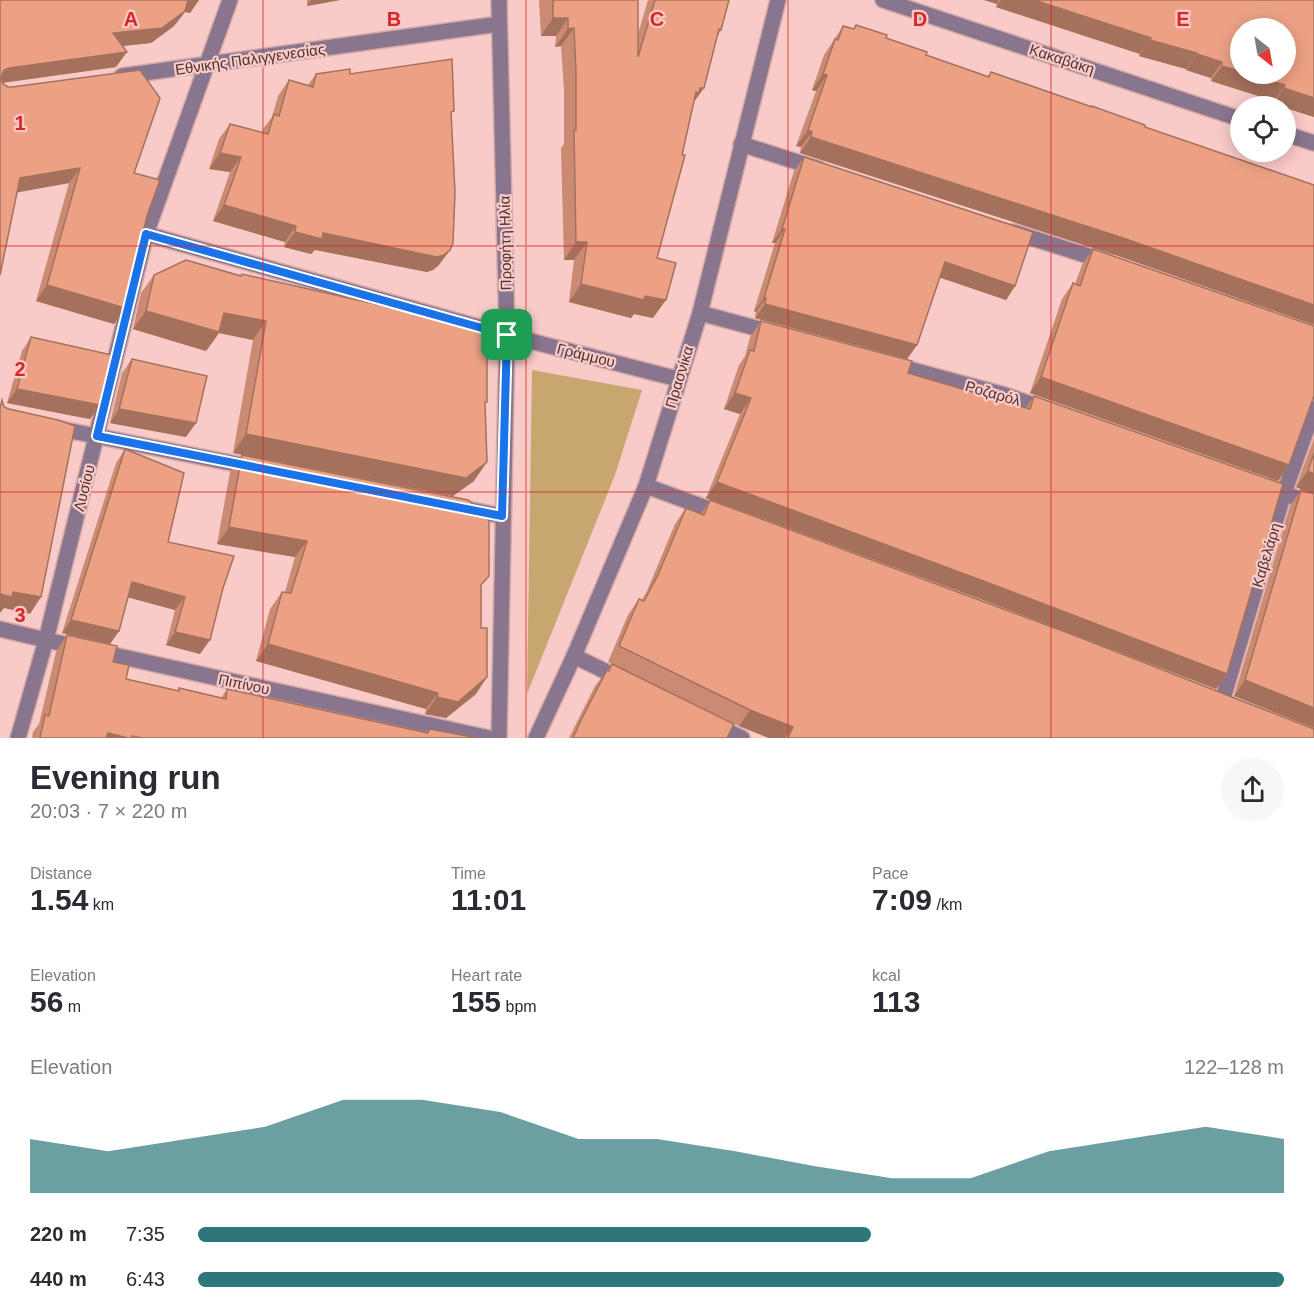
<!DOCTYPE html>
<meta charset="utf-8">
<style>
body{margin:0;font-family:Helvetica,sans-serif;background:#f7f7f7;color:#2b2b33;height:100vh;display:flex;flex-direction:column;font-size:22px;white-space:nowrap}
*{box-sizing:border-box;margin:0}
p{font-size:20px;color:#7c7c81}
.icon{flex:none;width:33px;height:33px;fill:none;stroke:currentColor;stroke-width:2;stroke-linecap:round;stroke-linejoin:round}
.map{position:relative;height:738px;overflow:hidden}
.drawer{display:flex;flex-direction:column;background:#fff;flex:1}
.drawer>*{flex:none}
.needle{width:39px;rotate:149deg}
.fabs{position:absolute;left:1230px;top:18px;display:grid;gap:12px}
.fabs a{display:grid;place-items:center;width:66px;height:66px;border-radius:50%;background:#fff;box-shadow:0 3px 15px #0003;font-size:30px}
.pin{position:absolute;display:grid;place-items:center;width:51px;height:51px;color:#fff;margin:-26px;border-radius:12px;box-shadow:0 3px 9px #0006}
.round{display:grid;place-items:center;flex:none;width:63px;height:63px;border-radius:32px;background:#f7f7f7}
.head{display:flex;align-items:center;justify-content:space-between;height:102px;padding:0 30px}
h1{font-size:33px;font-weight:800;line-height:45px}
.metrics{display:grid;grid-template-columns:repeat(3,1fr);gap:9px;height:102px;padding:6px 30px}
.metrics div{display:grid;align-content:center}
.metrics b{font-size:30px;font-weight:800}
.metrics small{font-size:16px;font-weight:400}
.metrics p{font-size:16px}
.chart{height:168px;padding:12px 30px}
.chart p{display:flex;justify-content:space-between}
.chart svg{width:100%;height:108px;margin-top:6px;fill:#2d777b;opacity:.7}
ul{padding:0 30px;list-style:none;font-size:20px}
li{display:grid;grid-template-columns:96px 72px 1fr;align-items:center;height:45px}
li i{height:15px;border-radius:8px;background:#2d777b}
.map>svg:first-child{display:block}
.green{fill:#c7a76f}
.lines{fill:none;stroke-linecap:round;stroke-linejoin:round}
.minor-casing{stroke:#d3a9a7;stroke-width:18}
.minor{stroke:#89758d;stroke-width:15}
.wall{fill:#cb8a72}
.shaded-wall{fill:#a5715d}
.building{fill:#eca185;stroke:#a5715d;stroke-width:1.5}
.route-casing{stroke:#fff;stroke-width:12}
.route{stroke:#1a73e8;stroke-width:8}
.grid{fill:none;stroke:#d62828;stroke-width:1.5;stroke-opacity:0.55}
.labels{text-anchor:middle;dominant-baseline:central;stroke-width:4.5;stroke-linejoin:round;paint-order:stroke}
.street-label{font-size:15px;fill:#513232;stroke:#f8cac8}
.grid-label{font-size:20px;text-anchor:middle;font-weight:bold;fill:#d62828;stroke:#f8cac8;stroke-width:4.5;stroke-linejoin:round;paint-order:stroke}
</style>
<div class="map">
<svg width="1314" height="738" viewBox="0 0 1314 738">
<rect width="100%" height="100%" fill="#f8cac8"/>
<!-- green -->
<path class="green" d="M 532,370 L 642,390 L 615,475 L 527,694 Z"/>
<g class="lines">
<!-- minor casing -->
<g class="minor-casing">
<g id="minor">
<path d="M 883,0 L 1240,119"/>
<path d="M 122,76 L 499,24"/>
<path d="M 1286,134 L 1314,143"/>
<path d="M 741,144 L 819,169"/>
<path d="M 1013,232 L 1107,262"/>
<path d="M 146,234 L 507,335 L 678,379"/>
<path d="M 700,313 L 774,333"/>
<path d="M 890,364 L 1005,395 L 1048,410"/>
<path d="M 56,428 L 256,468"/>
<path d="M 646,486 L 723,514"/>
<path d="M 1263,486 L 1314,504"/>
<path d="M 462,508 L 502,516"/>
<path d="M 0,629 L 46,640 L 489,738"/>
<path d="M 574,656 L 623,680"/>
<path d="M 1222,702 L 1284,493 L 1314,409"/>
<path d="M 712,724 L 742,738"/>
<path d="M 18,738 L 46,640 L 146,234 L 230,0"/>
<path d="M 499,738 L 507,335 L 499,0"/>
<path d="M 536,738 L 574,656 L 646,486 L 700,313 L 778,0"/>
</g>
</g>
<!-- minor -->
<use href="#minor" class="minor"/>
</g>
<!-- wall -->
<g class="wall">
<path d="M 0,0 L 199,0 L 190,13 L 185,12 L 174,26 L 151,43 L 123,46 L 116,67 L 3,83 L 134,173 L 147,216 L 125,308 L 114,324 L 36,301 L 69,183 L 17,192 L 0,275 Z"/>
<path d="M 307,0 L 340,0 L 307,6 Z"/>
<path d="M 539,0 L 638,0 L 638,34 L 648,0 L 729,0 L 721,30 L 717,37 L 693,104 L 657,258 L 653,318 L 634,314 L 631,318 L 569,302 L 574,260 L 564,260 L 561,148 L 564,144 L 564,90 L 561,46 L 555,47 L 556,36 L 541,36 Z"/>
<path d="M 984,0 L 1314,0 L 1314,117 L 1286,108 L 1286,106 L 1273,104 L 1274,101 L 1211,81 L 1211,78 L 1186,70 L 1186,69 L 1139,56 L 1140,54 L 996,7 L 997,4 Z"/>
<path d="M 856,25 L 926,55 L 987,77 L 991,72 L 1145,127 L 1115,255 L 800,153 L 801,147 L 796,146 L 816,91 L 812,90 L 824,55 L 843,26 L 853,29 Z"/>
<path d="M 316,74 L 350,74 L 451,115 L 439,265 L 433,270 L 427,272 L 315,249 L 311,254 L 284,247 L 285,242 L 213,221 L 230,172 L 209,169 L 219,139 L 230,124 L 262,133 L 263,129 L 272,117 L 278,96 L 289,80 L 308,85 Z"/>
<path d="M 804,157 L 1015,286 L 1006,300 L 940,277 L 917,345 L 907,359 L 755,318 L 756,312 L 754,311 L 775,243 L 772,243 L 794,171 Z"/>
<path d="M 1093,249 L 1314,400 L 1313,399 L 1289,465 L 1278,481 L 1030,393 L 1062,299 L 1073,283 L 1075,284 L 1082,265 Z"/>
<path d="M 242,274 L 485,404 L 474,481 L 453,496 L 233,453 L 253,340 L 219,333 L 206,351 L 133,329 L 141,293 L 154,275 L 240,276 Z"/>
<path d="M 761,321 L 908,373 L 1026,408 L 1034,396 L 1227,674 L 1216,689 L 983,600 L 706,498 L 740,414 L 724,409 L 739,365 L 745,356 L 750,337 Z"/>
<path d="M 31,337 L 100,405 L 90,419 L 7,403 L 22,351 Z"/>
<path d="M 132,359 L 186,437 L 110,423 L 122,373 Z"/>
<path d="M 1314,438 L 1314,728 L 1234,696 L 1290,506 L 1301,490 L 1308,492 L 1296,487 Z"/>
<path d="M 125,449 L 168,542 L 200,654 L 166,645 L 175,610 L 128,597 L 119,631 L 110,644 L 62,633 L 116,463 Z"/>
<path d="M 242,455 L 481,587 L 476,694 L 446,718 L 425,714 L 426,709 L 256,661 L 270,609 L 282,592 L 285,592 L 295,557 L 217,544 L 230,472 Z"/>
<path d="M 710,500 L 1314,738 L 769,738 L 739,726 L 608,662 L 628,615 L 639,599 L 642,600 L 647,591 L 675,524 L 686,508 L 701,514 Z"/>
<path d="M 67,635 L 113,662 L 126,679 L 178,691 L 179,688 L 221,698 L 227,689 L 426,732 L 429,729 L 478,738 L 32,738 L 33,732 L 39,724 L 56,652 Z"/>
<path d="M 612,664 L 727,738 L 569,738 L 595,686 Z"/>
</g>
<!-- shaded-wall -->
<g class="shaded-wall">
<path d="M 186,0 L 199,0 L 190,13 L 185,12 L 174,26 L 151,43 L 102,48 L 113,33 Z"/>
<path d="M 311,0 L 340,0 L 307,6 Z"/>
<path d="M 984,0 L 999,0 L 997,4 Z"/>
<path d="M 1001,0 L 1034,0 L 1151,38 L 1140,54 L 996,7 Z"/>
<path d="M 553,18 L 568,18 L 556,36 L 541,36 Z"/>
<path d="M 574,28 L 561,46 L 555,47 L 568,29 Z"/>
<path d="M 1150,40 L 1197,53 L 1186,69 L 1139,56 Z"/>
<path d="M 127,52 L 116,67 L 0,83 L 0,77 L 4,70 L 9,68 Z"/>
<path d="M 1197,54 L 1222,62 L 1211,78 L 1186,70 Z"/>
<path d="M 1222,66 L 1240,71 L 1240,74 L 1247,74 L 1285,85 L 1274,101 L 1211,81 Z"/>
<path d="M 823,74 L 827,75 L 816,91 L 812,90 Z"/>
<path d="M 700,88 L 704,88 L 691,106 L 696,92 Z"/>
<path d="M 1284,88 L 1314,98 L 1314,117 L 1286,108 L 1286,106 L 1281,106 L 1273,104 Z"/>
<path d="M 808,130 L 812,132 L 801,147 L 796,146 Z"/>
<path d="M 811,137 L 1126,239 L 1314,305 L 1314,325 L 1115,255 L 800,153 Z"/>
<path d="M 220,153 L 241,157 L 230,172 L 209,169 Z"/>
<path d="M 80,168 L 69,183 L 9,194 L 20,178 Z"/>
<path d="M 224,205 L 296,226 L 285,242 L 213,221 Z"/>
<path d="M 782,229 L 785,229 L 775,243 L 772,243 Z"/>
<path d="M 295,232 L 323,233 L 450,250 L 439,265 L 433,270 L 427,272 L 315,250 L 311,254 L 284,247 Z"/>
<path d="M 576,242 L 587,242 L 574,260 L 564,260 Z"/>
<path d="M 945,262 L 1015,286 L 1006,300 L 935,276 Z"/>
<path d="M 581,284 L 666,300 L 653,318 L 634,314 L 631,318 L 569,302 Z"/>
<path d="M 47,285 L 125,308 L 114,324 L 36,301 Z"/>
<path d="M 764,298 L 766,298 L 756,312 L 754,311 Z"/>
<path d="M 765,304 L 917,345 L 907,359 L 755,318 Z"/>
<path d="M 146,311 L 224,313 L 266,321 L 253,340 L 219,333 L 206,351 L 133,329 Z"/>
<path d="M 1041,377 L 1289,465 L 1278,481 L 1030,393 Z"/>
<path d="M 17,389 L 100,405 L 90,419 L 7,403 Z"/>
<path d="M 735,393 L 751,398 L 740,414 L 724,409 Z"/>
<path d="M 119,409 L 196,423 L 186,437 L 110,423 Z"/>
<path d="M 246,434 L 487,462 L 474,481 L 453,496 L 233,453 Z"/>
<path d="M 1308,471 L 1314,474 L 1314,494 L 1296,487 Z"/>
<path d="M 717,482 L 994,585 L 1227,674 L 1216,689 L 983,600 L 706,498 Z"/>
<path d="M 229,527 L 307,541 L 295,557 L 217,544 Z"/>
<path d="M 132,582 L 185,597 L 175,610 L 123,596 Z"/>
<path d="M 13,592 L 41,597 L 30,614 L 4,608 L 0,613 L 0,594 Z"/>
<path d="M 71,620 L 119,631 L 110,644 L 62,633 Z"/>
<path d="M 175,632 L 210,640 L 200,654 L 166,645 Z"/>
<path d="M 268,644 L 438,693 L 426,709 L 256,661 Z"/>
<path d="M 487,677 L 476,694 L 446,718 L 425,714 L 437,697 Z"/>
<path d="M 1245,680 L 1314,708 L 1314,728 L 1234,696 Z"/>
<path d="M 750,710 L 793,727 L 785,738 L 769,738 L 739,726 Z"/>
<path d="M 108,733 L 128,738 L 105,738 Z"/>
</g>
<!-- building -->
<g class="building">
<path d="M 0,0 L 188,0 L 185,11 L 162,28 L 113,33 L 127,52 L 9,68 L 4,70 L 2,75 L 1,80 L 3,84 L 8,87 L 12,87 L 140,70 L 160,98 L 134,173 L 160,180 L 147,216 L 125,308 L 47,285 L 80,168 L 20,178 L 0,275 Z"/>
<path d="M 553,0 L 638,0 L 638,57 L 655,0 L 729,0 L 721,30 L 719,29 L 704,88 L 700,88 L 699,93 L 696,92 L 682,155 L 685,155 L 657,258 L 676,263 L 666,300 L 645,296 L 644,300 L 581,284 L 587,242 L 576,242 L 574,130 L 576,130 L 576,72 L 574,28 L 568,29 L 568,18 L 553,18 Z"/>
<path d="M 1034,0 L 1314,0 L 1314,98 L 1284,88 L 1285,85 L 1247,74 L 1286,74 L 1286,28 L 1240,28 L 1240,71 L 1222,66 L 1222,62 L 1197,54 L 1197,53 L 1150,40 L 1151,38 Z"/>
<path d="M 856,25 L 887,35 L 886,38 L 927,52 L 926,55 L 989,77 L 991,72 L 1092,107 L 1092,106 L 1145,125 L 1145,127 L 1314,185 L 1314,305 L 1126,239 L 811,137 L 812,132 L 808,130 L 827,75 L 823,74 L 835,39 L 838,40 L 843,26 L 854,29 Z"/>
<path d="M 452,59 L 454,111 L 451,112 L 455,192 L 453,243 L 450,250 L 444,255 L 437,257 L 323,233 L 322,239 L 295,232 L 296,226 L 224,205 L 241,157 L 220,153 L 230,124 L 268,134 L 274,114 L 279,116 L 289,80 L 313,87 L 316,74 L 350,69 L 350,74 Z"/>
<path d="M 804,157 L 1033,232 L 1015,286 L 945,262 L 917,345 L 765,304 L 766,298 L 764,298 L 785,229 L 782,229 Z"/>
<path d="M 1093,249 L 1314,326 L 1314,396 L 1289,465 L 1041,377 L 1073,283 L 1080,286 Z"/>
<path d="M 186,260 L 241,276 L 242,274 L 424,315 L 487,332 L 487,402 L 485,402 L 487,462 L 466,478 L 246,434 L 266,321 L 224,313 L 219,332 L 146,311 L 154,275 Z"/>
<path d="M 761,321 L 912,361 L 908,373 L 1030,409 L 1034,396 L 1283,484 L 1227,674 L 994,585 L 717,482 L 751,398 L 735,393 L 750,350 L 754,351 Z"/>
<path d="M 31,337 L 112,355 L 100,405 L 17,389 Z"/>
<path d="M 132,359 L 207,376 L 196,423 L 119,409 Z"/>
<path d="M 2,400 L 4,407 L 9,409 L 58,420 L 75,426 L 41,597 L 13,592 L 12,597 L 0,594 L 0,408 Z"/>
<path d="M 125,449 L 184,473 L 168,542 L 234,556 L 223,588 L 210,640 L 175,632 L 185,597 L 132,582 L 119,631 L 71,620 Z"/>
<path d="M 1314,453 L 1314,474 L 1308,471 Z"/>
<path d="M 242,455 L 468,500 L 487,517 L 489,522 L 489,576 L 481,585 L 481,628 L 487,628 L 487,677 L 458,702 L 437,697 L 438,693 L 268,644 L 282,592 L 291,593 L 307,541 L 229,527 Z"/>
<path d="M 1301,490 L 1314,494 L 1314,708 L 1245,680 Z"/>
<path d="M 710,500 L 1071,634 L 1314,729 L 1314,738 L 788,738 L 793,727 L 750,710 L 619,646 L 639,599 L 644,601 L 658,575 L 686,508 L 704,515 Z"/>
<path d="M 67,635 L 117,646 L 113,662 L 129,665 L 126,679 L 179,691 L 179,688 L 226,699 L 227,689 L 428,733 L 429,729 L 478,738 L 142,738 L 132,736 L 132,738 L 128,738 L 108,733 L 106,738 L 40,738 L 45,715 L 49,716 Z"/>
<path d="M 612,664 L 734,724 L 727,738 L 573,738 L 581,720 L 607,670 L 609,671 Z"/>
</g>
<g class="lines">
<!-- route casing -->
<g class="route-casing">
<path id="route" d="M 146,234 L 507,335 L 502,516 L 97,436 Z"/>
</g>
<!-- route -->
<use href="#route" class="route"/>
</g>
<!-- grid -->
<path class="grid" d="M 263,0 L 263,738M 526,0 L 526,738M 788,0 L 788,738M 1051,0 L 1051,738M 0,246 L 1314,246M 0,492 L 1314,492"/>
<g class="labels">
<!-- street labels -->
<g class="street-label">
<text transform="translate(250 59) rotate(-8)">Εθνικής Παλιγγενεσίας</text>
<text transform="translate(1062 59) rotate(18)">Κακαβάκη</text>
<text transform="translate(505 243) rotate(-91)">Προφήτη Ηλία</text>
<text transform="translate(586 355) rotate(14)">Γράμμου</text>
<text transform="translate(679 377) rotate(-73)">Πρασνίκα</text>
<text transform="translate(993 393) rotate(16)">Ροζαρόλ</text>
<text transform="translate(84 488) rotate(-76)">Λυσίου</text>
<text transform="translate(1266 555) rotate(-73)">Καβελάρη</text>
<text transform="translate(244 684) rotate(12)">Πιπίνου</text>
</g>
</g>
<g class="grid-label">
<text x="131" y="26">A</text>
<text x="394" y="26">B</text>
<text x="657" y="26">C</text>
<text x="920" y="26">D</text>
<text x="1183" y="26">E</text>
<text x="20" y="130">1</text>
<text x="20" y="376">2</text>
<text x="20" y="622">3</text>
</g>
</svg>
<div class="fabs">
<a><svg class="needle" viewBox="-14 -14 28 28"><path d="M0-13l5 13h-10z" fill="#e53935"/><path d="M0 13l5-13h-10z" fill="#7c7c81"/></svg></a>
<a><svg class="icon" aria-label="locate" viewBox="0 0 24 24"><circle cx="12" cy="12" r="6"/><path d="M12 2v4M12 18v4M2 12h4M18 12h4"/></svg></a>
</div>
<div class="pin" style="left:507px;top:335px;background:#1e9e55"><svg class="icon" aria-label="arrive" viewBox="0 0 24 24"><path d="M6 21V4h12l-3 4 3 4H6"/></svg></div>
</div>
<section class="drawer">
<div class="head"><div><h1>Evening run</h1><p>20:03 · 7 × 220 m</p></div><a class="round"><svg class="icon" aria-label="share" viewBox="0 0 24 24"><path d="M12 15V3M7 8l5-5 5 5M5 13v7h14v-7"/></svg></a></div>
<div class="metrics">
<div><p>Distance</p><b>1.54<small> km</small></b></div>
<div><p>Time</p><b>11:01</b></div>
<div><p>Pace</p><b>7:09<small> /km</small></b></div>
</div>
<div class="metrics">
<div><p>Elevation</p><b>56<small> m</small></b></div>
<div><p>Heart rate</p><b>155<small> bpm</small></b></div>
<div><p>kcal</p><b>113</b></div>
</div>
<div class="chart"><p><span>Elevation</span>122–128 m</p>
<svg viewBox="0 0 160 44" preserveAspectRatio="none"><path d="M0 44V22L10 27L20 22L30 17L40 6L50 6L60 11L70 22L80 22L90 27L100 33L110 38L120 38L130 27L140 22L150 17L160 22V44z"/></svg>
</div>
<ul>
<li><b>220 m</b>7:35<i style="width:62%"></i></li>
<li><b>440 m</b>6:43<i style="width:100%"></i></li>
</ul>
</section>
